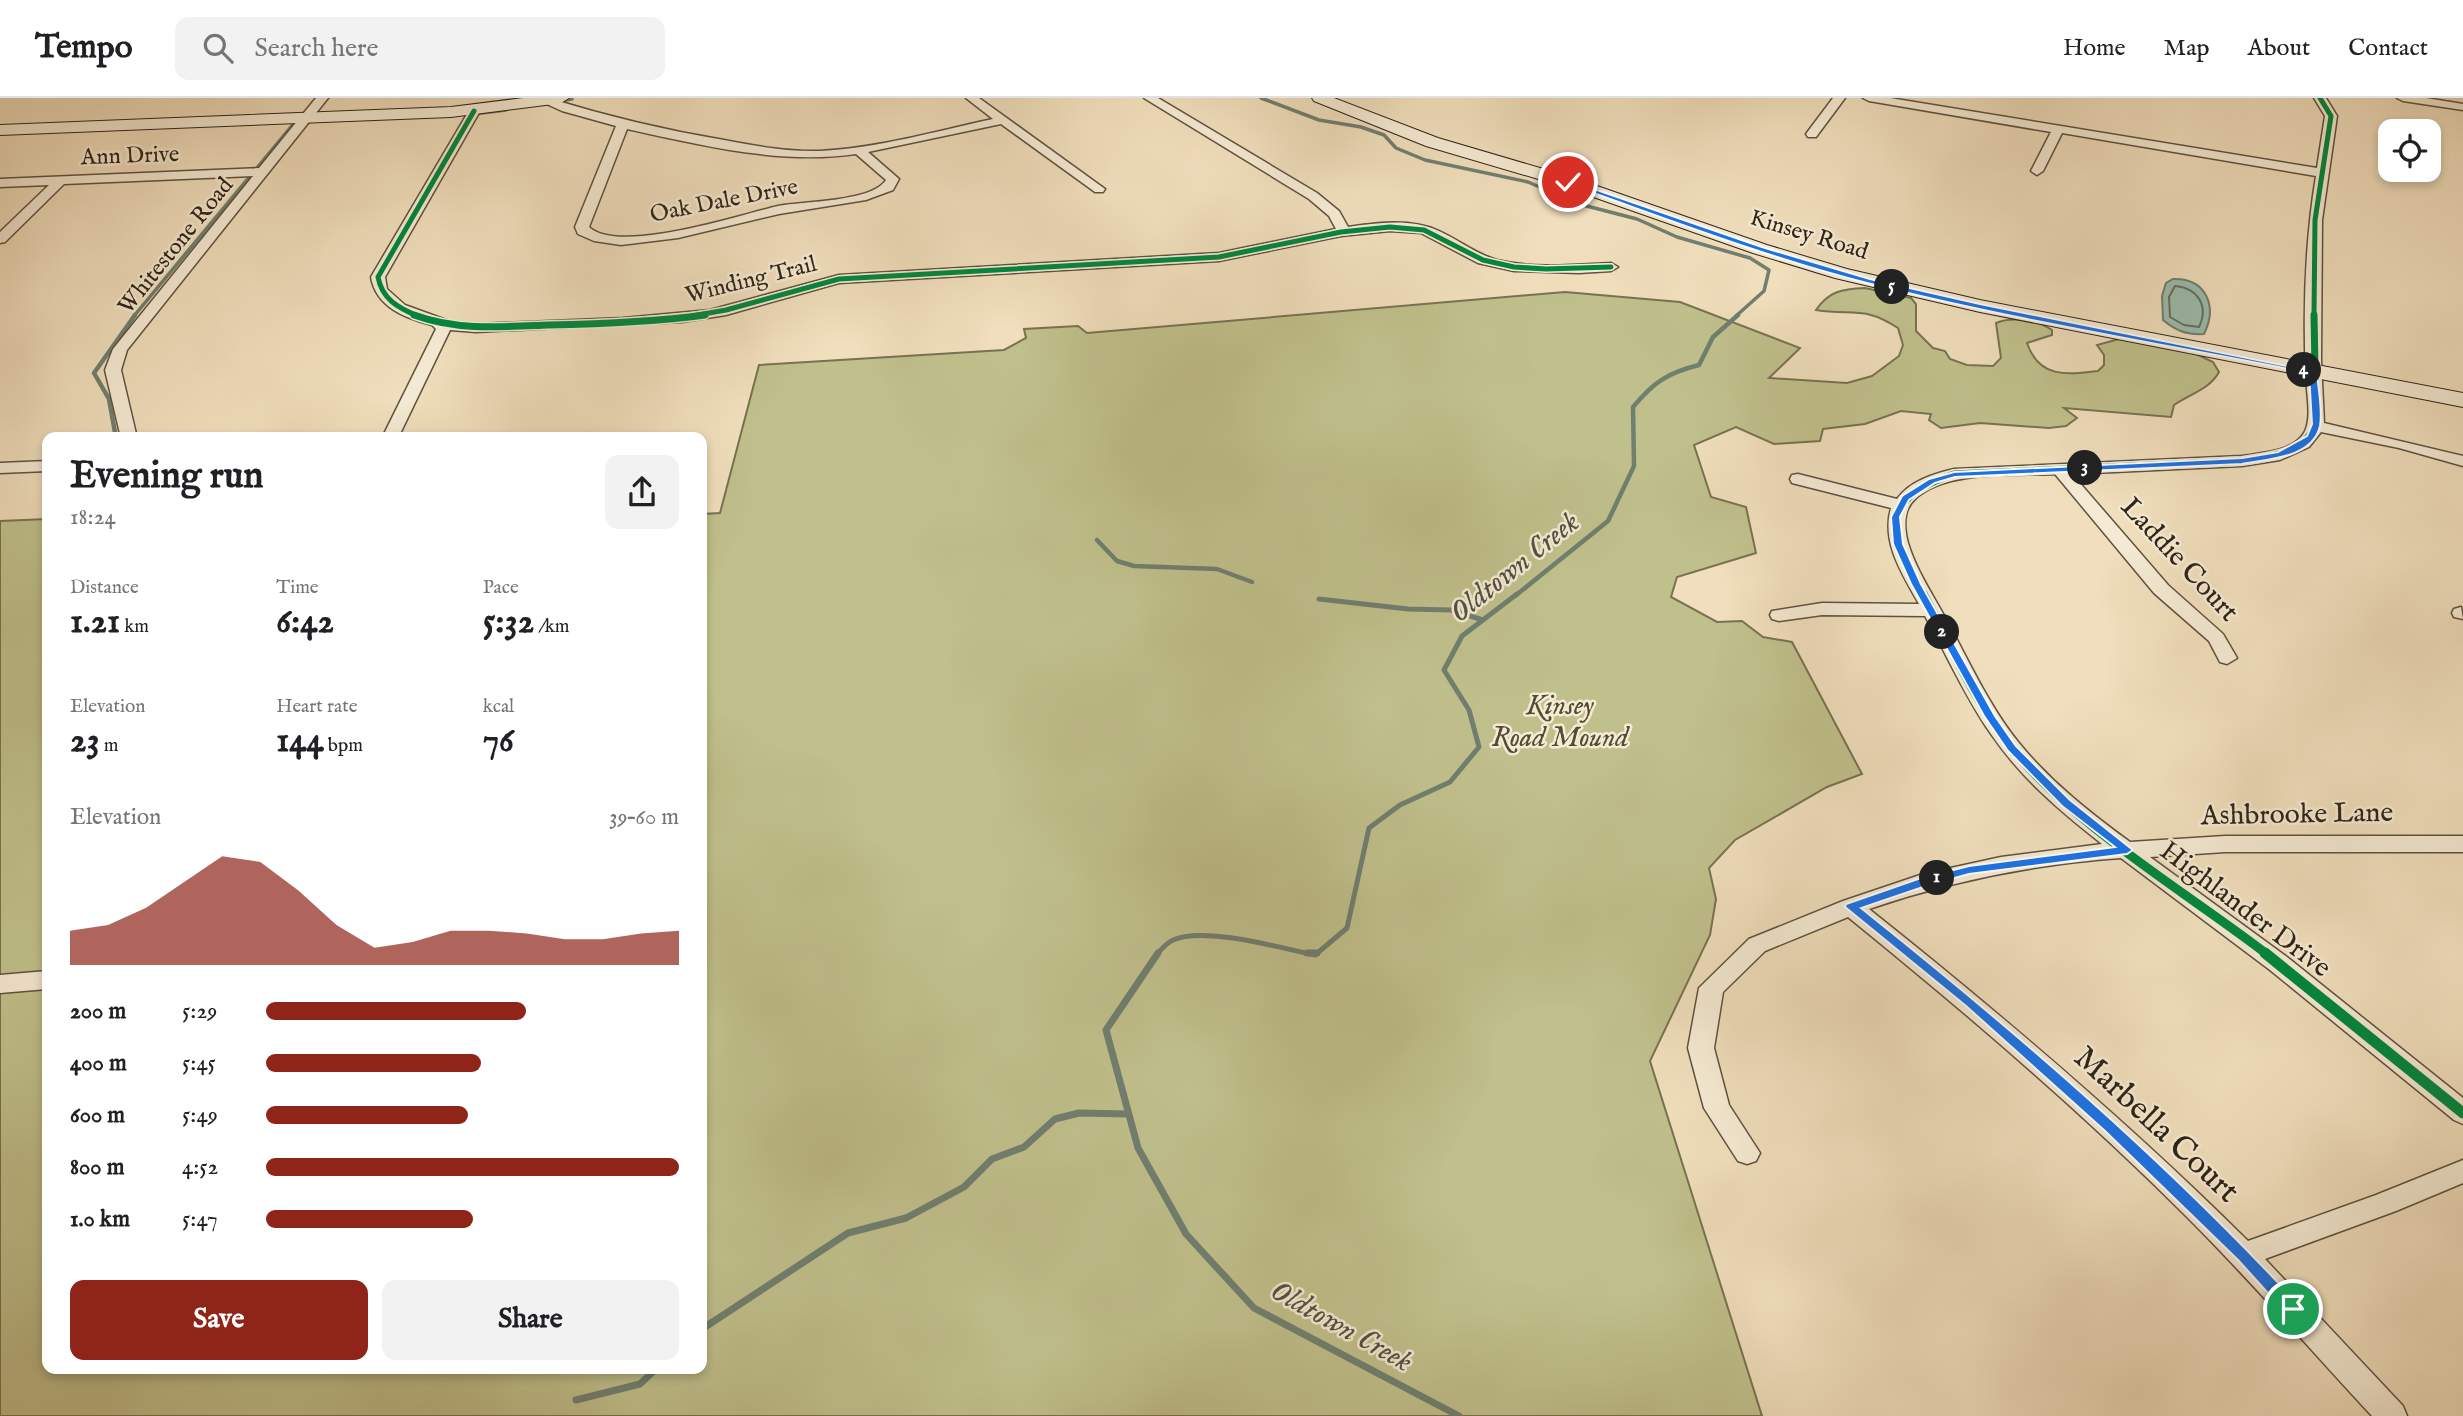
<!DOCTYPE html>
<meta charset="utf-8">
<style>
body{margin:0;font-family:"IM FELL English",serif;background:#f2f2f2;color:#202124;height:100vh;display:flex;flex-direction:column;font-size:26px;white-space:nowrap}
*{box-sizing:border-box;margin:0}
p{font-size:23px;color:#757577}
.icon{flex:none;width:38px;height:38px;fill:none;stroke:currentColor;stroke-width:2;stroke-linecap:round;stroke-linejoin:round}
.map{position:relative;flex:1;overflow:hidden}
.details{position:absolute;left:42px;top:334px;width:665px;height:942px;display:flex;flex-direction:column;background:#fff;border-radius:14px;box-shadow:0 4px 10px #0003}
.details>*{flex:none}
.controls{position:absolute;left:2378px;top:21px;display:grid;gap:14px}
.controls a{display:grid;place-items:center;width:63px;height:63px;border-radius:14px;background:#fff;box-shadow:0 4px 10px #0003;font-size:35px}
.pin{position:absolute;display:grid;place-items:center;width:60px;height:60px;color:#fff;margin:-30px;border:4px solid #fff;border-radius:50%;box-shadow:0 2px 7px #0007}
.km{position:absolute;width:35px;height:35px;margin:-18px;border-radius:50%;background:#222;color:#fff;font-size:19px;line-height:35px;text-align:center}
.round{display:grid;place-items:center;flex:none;width:74px;height:74px;border-radius:14px;background:#f2f2f2}
.headline{display:flex;align-items:center;justify-content:space-between;height:119px;padding:0 28px}
h1{font-size:38px;font-weight:700;line-height:52px}
.figures{display:grid;grid-template-columns:repeat(3,1fr);gap:10px;height:119px;padding:7px 28px}
.figures div{display:grid;align-content:center}
.figures b{font-size:35px;font-weight:700}
.figures small{font-size:19px;font-weight:400}
.figures p{font-size:19px}
.chart{height:196px;padding:14px 28px}
.chart p{display:flex;justify-content:space-between}
.chart svg{width:100%;height:126px;margin-top:7px;fill:#8f2418;opacity:.7}
.action{display:flex;gap:14px;margin-top:auto;padding:14px 28px}
.action a{flex:1;height:80px;border-radius:14px;background:#8f2418;color:#fff;font-size:28px;font-weight:700;line-height:80px;text-align:center}
.action a+a{background:#f2f2f2;color:#202124}
ul{padding:0 28px;list-style:none;font-size:23px}
li{display:grid;grid-template-columns:112px 84px 1fr;align-items:center;height:52px}
li i{height:18px;border-radius:9px;background:#8f2418}
header{display:flex;align-items:center;gap:42px;box-sizing:border-box;height:98px;padding:0 35px;background:#fff;border-bottom:2px solid #e0e0e0}
header strong{font-size:33px}
nav{display:flex;gap:38px;margin-inline-start:auto;font-size:24px}
.search{width:490px;height:63px;background:#f2f2f2;display:flex;align-items:center;gap:18px;box-sizing:border-box;padding:0 24px;border-radius:14px;color:#757577;font-size:26px}
.map>svg:first-child{display:block}
.green{fill:#c0c08c;stroke:#787252;stroke-width:2}
.water{fill:#9bbcac;stroke:#707f70;stroke-width:2}
.lines{fill:none;stroke-linecap:round;stroke-linejoin:round}
.shore{stroke:#657062;stroke-width:2}
.stream-far3{stroke:#707f70;stroke-width:3.5}
.stream-far2{stroke:#707f70;stroke-width:4.5}
.stream-far1{stroke:#707f70;stroke-width:5}
.stream{stroke:#707f70;stroke-width:7}
.street-casing{stroke:#5f5240;stroke-width:3}
.secondary-casing{stroke:#2f2417;stroke-width:2}
.street{fill:#f5ead3;fill-rule:evenodd}
.secondary{fill:#f5ead3;fill-rule:evenodd}
.cycleway-far3-casing{stroke:#f5ead3;stroke-width:8}
.cycleway-far2-casing{stroke:#f5ead3;stroke-width:10}
.cycleway-far1-casing{stroke:#f5ead3;stroke-width:13}
.cycleway-casing{stroke:#f5ead3;stroke-width:16}
.cycleway-far3{stroke:#00873e;stroke-width:5}
.cycleway-far2{stroke:#00873e;stroke-width:7}
.cycleway-far1{stroke:#00873e;stroke-width:9}
.cycleway{stroke:#00873e;stroke-width:11}
.route{fill:#1a73e8;stroke:#fff;stroke-width:2}
.labels{text-anchor:middle;dominant-baseline:central;stroke-width:5;stroke-linejoin:round;paint-order:stroke}
.far-street-label{font-size:23px;fill:#2f2417;stroke:#f5ead3}
.street-label{font-size:28px;fill:#2f2417;stroke:#f5ead3}
.park-label{font-size:28px;font-style:italic;fill:#534b34;stroke:#f5ead3}
.water-label{font-size:30px;font-style:italic;fill:#4f5244;stroke:#f5ead3}
.near-street-label{font-size:33px;fill:#2f2417;stroke:#f5ead3}
</style>
<header>
<strong>Tempo</strong>
<div class="search"><svg class="icon" aria-label="search" viewBox="0 0 24 24"><circle cx="10" cy="10" r="6"/><path d="M15 15l6 6"/></svg>Search here</div>
<nav><a>Home</a><a>Map</a><a>About</a><a>Contact</a></nav>
</header>
<div class="map">
<svg width="2463" height="1318" viewBox="0 0 2463 1318">
<rect width="100%" height="100%" fill="#f0debc"/>
<filter id="stains"><feTurbulence type="fractalNoise" baseFrequency=".00286" numOctaves="4"/><feColorMatrix values="0 0 0 0 .2 0 0 0 0 .09 0 0 0 0 .02 0 0 0 .5 -.17"/></filter>
<radialGradient id="worn" r=".72"><stop offset=".6" stop-color="#630" stop-opacity="0"/><stop offset="1" stop-color="#630" stop-opacity=".3"/></radialGradient>
<!-- green -->
<path class="green" d="M 1865,190 L 1911,200 L 1916,206 L 1916,233 L 1933,250 L 1945,253 L 1950,261 L 1967,267 L 1993,268 L 2001,260 L 1996,225 C 2012,218 2038,222 2052,232 L 2052,237 L 2027,245 C 2039,280 2066,277 2098,273 L 2104,267 L 2104,257 L 2097,247 L 2119,241 L 2192,254 L 2213,264 L 2219,274 C 2210,291 2190,296 2174,307 L 2171,319 L 2064,310 L 2077,320 L 2066,328 L 2049,330 L 1980,325 L 1941,330 L 1929,322 L 1931,316 L 1901,313 L 1865,326 L 1823,331 L 1820,343 L 1774,346 L 1736,329 L 1694,347 L 1711,399 L 1746,409 L 1756,455 L 1677,479 L 1671,499 L 1717,524 L 1742,523 L 1763,539 L 1792,544 L 1862,676 L 1827,689 L 1735,742 L 1709,770 L 1716,801 L 1710,837 L 1650,963 L 1762,1318 L 0,1318 L 0,423 L 47,421 L 47,1270 L 702,1270 L 702,416 L 720,415 L 759,267 L 1004,252 L 1026,240 L 1024,231 L 1078,228 L 1087,235 L 1565,194 L 1680,204 L 1800,250 L 1769,280 L 1847,285 L 1872,278 L 1899,258 L 1903,247 L 1898,230 C 1863,207 1852,218 1816,212 C 1829,193 1842,191 1865,190 Z"/>
<!-- water -->
<path class="water" d="M 2173,181 C 2206,180 2218,208 2204,236 C 2187,237 2176,233 2163,222 L 2162,198 L 2166,185 Z"/>
<g class="lines">
<!-- shore -->
<path class="shore" d="M 2175,188 C 2198,190 2209,208 2199,229 L 2184,227 L 2170,219 L 2169,199 Z"/>
<!-- stream-far3 -->
<g class="stream-far3">
<path d="M 1261,0 L 1319,22 L 1361,29 L 1384,37 L 1396,50 L 1425,62 L 1528,84 L 1579,106 L 1637,121 L 1677,139 L 1750,160 L 1769,172 L 1764,193 L 1736,218"/>
<path d="M 560,3 L 572,1"/>
<path d="M 474,16 L 506,12"/>
<path d="M 134,218 L 295,24 L 300,23"/>
</g>
<!-- stream-far2 -->
<g class="stream-far2">
<path d="M 116,340 L 109,301 L 94,275 L 135,217"/>
<path d="M 1097,442 L 1117,463 L 1134,468 L 1217,471 L 1252,484"/>
<path d="M 1515,498 L 1608,423 L 1634,368 L 1633,309 C 1654,284 1667,275 1699,267 L 1713,239 L 1738,217"/>
</g>
<!-- stream-far1 -->
<g class="stream-far1">
<path d="M 1319,501 L 1408,511 L 1451,512 L 1483,522"/>
<path d="M 1156,857 C 1161,852 1166,845 1173,842 C 1203,828 1281,850 1315,857 L 1347,830 L 1369,730 L 1400,707 L 1450,684 L 1479,649 L 1469,612 L 1444,572 L 1462,538 L 1517,496"/>
</g>
<!-- stream -->
<g class="stream">
<path d="M 1158,855 L 1106,932 L 1138,1050 L 1186,1136 L 1254,1210 L 1459,1318"/>
<path d="M 1307,855 L 1317,855"/>
<path d="M 702,1231 L 848,1135 L 906,1120 L 964,1089 L 992,1061 L 1024,1049 L 1055,1021 L 1079,1015 L 1128,1016"/>
<path d="M 576,1302 L 640,1286 L 657,1270"/>
</g>
<!-- street casing -->
<g class="street-casing">
<g id="street">
<path d="M 316,0 L 328,0 L 127,252 L 121,272 L 137,340 L 121,340 L 105,272 L 113,251 L 253,78 L 64,86 L 5,144 L 0,145 L 0,134 L 49,87 L 0,89 L 0,81 L 259,70 Z"/>
<path d="M 966,0 L 979,0 L 1105,91 L 1103,94 L 1095,94 L 1001,26 L 868,54 L 899,81 L 893,92 L 866,102 L 779,116 L 678,140 L 621,147 L 594,143 L 578,136 L 575,129 L 616,28 L 562,13 L 540,3 L 548,0 C 606,18 664,32 724,42 C 756,48 787,54 820,53 C 879,50 936,33 993,21 ZM 627,31 C 701,47 779,67 856,56 L 886,82 C 872,104 803,103 778,108 C 739,117 619,157 589,129 Z"/>
<path d="M 1144,0 L 1158,0 L 1317,95 L 1339,113 L 1348,129 C 1377,125 1411,120 1439,133 C 1459,142 1476,156 1497,162 C 1534,171 1574,167 1611,165 L 1618,169 L 1611,173 L 1579,175 L 1514,173 L 1478,165 L 1421,135 L 1390,133 L 1341,138 L 1219,163 L 839,185 L 726,217 L 682,224 L 476,234 L 450,232 L 398,340 L 382,340 L 436,231 L 432,227 C 405,220 376,209 371,179 L 470,11 L 480,13 L 385,179 L 387,191 L 405,207 L 449,223 L 476,226 L 623,220 L 710,212 L 839,177 L 1219,155 L 1336,131 L 1329,118 L 1309,101 Z"/>
<path d="M 1833,0 L 1845,0 L 1816,39 L 1808,39 L 1806,36 Z"/>
<path d="M 1863,0 L 1890,0 L 2317,70 L 2325,18 L 2314,0 L 2326,0 L 2337,18 L 2322,122 L 2321,262 L 2324,325 L 2463,358 L 2463,368 L 2399,350 L 2321,334 L 2309,349 L 2280,362 L 2242,368 L 2072,376 L 2168,487 L 2223,536 L 2237,560 L 2227,566 L 2220,564 L 2209,543 L 2154,495 L 2055,376 C 2014,378 1947,372 1916,400 C 1903,411 1904,430 1908,445 C 1916,472 1933,497 1946,521 C 1969,563 1989,608 2019,645 C 2051,684 2090,715 2130,744 L 2225,738 L 2463,738 L 2463,754 L 2225,754 L 2150,759 L 2287,859 L 2463,1000 L 2463,1026 L 2454,1022 L 2270,872 L 2121,760 C 2035,766 1951,783 1869,811 C 2001,916 2128,1024 2248,1143 L 2376,1097 L 2463,1062 L 2463,1085 L 2396,1113 L 2265,1161 L 2403,1308 L 2407,1318 L 2372,1318 C 2310,1251 2251,1183 2187,1119 C 2080,1012 1965,914 1848,819 L 1765,853 L 1723,894 L 1714,950 L 1729,1007 L 1760,1055 L 1756,1063 L 1747,1066 L 1738,1063 L 1704,1010 L 1688,950 L 1699,890 L 1749,841 L 1843,803 L 1923,776 L 2001,759 L 2102,746 C 2061,714 2021,680 1991,636 C 1965,599 1947,557 1925,518 L 1822,517 L 1779,523 L 1772,521 L 1770,517 L 1772,513 L 1822,505 L 1919,506 C 1903,477 1881,445 1891,410 L 1792,385 L 1790,381 L 1792,377 L 1798,376 L 1897,401 C 1910,383 1933,376 1954,371 L 2242,358 C 2261,355 2289,354 2302,338 C 2313,325 2307,297 2306,281 C 2303,214 2305,144 2316,78 L 2062,35 L 2043,73 L 2037,77 L 2031,73 L 2051,34 L 1869,3 Z"/>
<path d="M 2397,0 L 2426,0 L 2463,6 L 2463,12 L 2403,3 Z"/>
<path d="M 47,363 L 47,373 L 0,375 L 0,365 Z"/>
<path d="M 2461,509 L 2463,521 L 2454,519 L 2452,515 L 2454,511 Z"/>
<path d="M 47,873 L 47,891 L 0,895 L 0,877 Z"/>
</g>
</g>
<!-- secondary casing -->
<g class="secondary-casing">
<g id="secondary">
<path d="M 523,0 L 569,0 L 561,5 L 451,19 L 0,37 L 0,27 L 451,9 Z"/>
<path d="M 1312,0 L 1334,0 L 1438,40 L 1574,80 L 1767,147 L 1847,171 L 1980,202 L 2463,295 L 2463,309 L 1980,214 L 1835,180 L 1753,155 L 1562,88 L 1426,48 L 1314,3 Z"/>
</g>
</g>
<!-- street -->
<use href="#street" class="street"/>
<!-- secondary -->
<use href="#secondary" class="secondary"/>
<!-- cycleway-far3 casing -->
<g class="cycleway-far3-casing">
<g id="cycleway-far3">
<path d="M 418,218 C 398,210 382,201 378,179 L 474,13"/>
<path d="M 692,218 L 726,212 L 839,181 L 1219,159 L 1341,134 L 1390,129 L 1424,132 L 1483,162 L 1514,169 L 1546,171 L 1611,169"/>
<path d="M 2314,218 L 2315,122 L 2331,18 L 2320,0"/>
</g>
</g>
<!-- cycleway-far2 casing -->
<g class="cycleway-far2-casing">
<g id="cycleway-far2">
<path d="M 414,217 C 458,233 502,229 548,227 C 601,226 653,224 705,217"/>
<path d="M 1924,498 C 1889,435 1875,403 1954,376 L 2242,363 C 2271,358 2305,357 2316,325 L 2314,217"/>
</g>
</g>
<!-- cycleway-far1 casing -->
<g class="cycleway-far1-casing">
<path id="cycleway-far1" d="M 1923,496 C 1951,547 1974,603 2011,649 C 2076,730 2185,793 2268,857"/>
</g>
<!-- cycleway casing -->
<g class="cycleway-casing">
<path id="cycleway" d="M 2265,855 L 2463,1015"/>
</g>
<!-- cycleway-far3 -->
<use href="#cycleway-far3" class="cycleway-far3"/>
<!-- cycleway-far2 -->
<use href="#cycleway-far2" class="cycleway-far2"/>
<!-- cycleway-far1 -->
<use href="#cycleway-far1" class="cycleway-far1"/>
<!-- cycleway -->
<use href="#cycleway" class="cycleway"/>
</g>
<!-- route -->
<path class="route" d="M 1568,82 L 1762,149 L 1870,181 L 1980,206 L 2317,274 C 2318,290 2323,312 2320,328 C 2313,360 2268,361 2242,366 L 1955,379 L 1935,385 L 1909,402 L 1900,419 L 1903,446 L 1921,486 L 1995,618 L 2016,648 L 2070,702 L 2133,752 L 2127,756 L 1969,776 L 1926,788 L 1861,810 C 2015,933 2164,1061 2298,1206 L 2301,1211 L 2298,1216 L 2287,1216 L 2238,1162 L 2105,1033 L 1966,908 L 1845,809 L 1846,806 L 1918,781 L 1969,768 L 2115,749 L 2062,708 L 2008,653 L 1984,618 L 1911,486 L 1893,446 L 1891,419 L 1902,398 L 1929,381 L 1954,374 L 2242,360 L 2278,354 L 2307,338 L 2312,326 L 2309,275 C 2162,246 2013,222 1867,185 C 1765,159 1665,120 1565,85 Z"/>
<g class="labels">
<!-- far-street labels -->
<g class="far-street-label">
<text transform="translate(130 58) rotate(-2)">Ann Drive</text>
<text transform="translate(724 103) rotate(-11)">Oak Dale Drive</text>
<text transform="translate(1809 137) rotate(17)">Kinsey Road</text>
<text transform="translate(176 148) rotate(-51)">Whitestone Road</text>
<text transform="translate(751 182) rotate(-14)">Winding Trail</text>
</g>
<!-- street labels -->
<g class="street-label">
<text transform="translate(2179 462) rotate(47)">Laddie Court</text>
<text transform="translate(2297 717) rotate(-1)">Ashbrooke Lane</text>
<text transform="translate(2245 812) rotate(37)">Highlander Drive</text>
</g>
<!-- park labels -->
<g class="park-label">
<text x="1560" y="608">Kinsey<tspan x="1560" dy="32">Road Mound</tspan></text>
</g>
<!-- water labels -->
<g class="water-label">
<text transform="translate(1515 470) rotate(-39)">Oldtown Creek</text>
<text transform="translate(1341 1229) rotate(29)">Oldtown Creek</text>
</g>
<!-- near-street labels -->
<g class="near-street-label">
<text transform="translate(2156 1027) rotate(43)">Marbella Court</text>
</g>
</g>
<rect width="100%" height="100%" filter="url(#stains)"/>
<rect width="100%" height="100%" fill="url(#worn)"/>
</svg>
<div class="controls">
<a><svg class="icon" aria-label="locate" viewBox="0 0 24 24"><circle cx="12" cy="12" r="6"/><path d="M12 2v4M12 18v4M2 12h4M18 12h4"/></svg></a>
</div>
<div class="pin" style="left:2293px;top:1211px;background:#1e9e55"><svg class="icon" aria-label="arrive" viewBox="0 0 24 24"><path d="M6 21V4h12l-3 4 3 4H6"/></svg></div>
<div class="pin" style="left:1568px;top:84px;background:#d93025"><svg class="icon" aria-label="check" viewBox="0 0 24 24"><path d="M5 12l5 5 9-10"/></svg></div>
<b class="km" style="left:1937px;top:780px">1</b>
<b class="km" style="left:1942px;top:534px">2</b>
<b class="km" style="left:2085px;top:370px">3</b>
<b class="km" style="left:2304px;top:272px">4</b>
<b class="km" style="left:1892px;top:189px">5</b>
<section class="details">
<div class="headline"><div><h1>Evening run</h1><p>18:24</p></div><a class="round"><svg class="icon" aria-label="share" viewBox="0 0 24 24"><path d="M12 15V3M7 8l5-5 5 5M5 13v7h14v-7"/></svg></a></div>
<div class="figures">
<div><p>Distance</p><b>1.21<small> km</small></b></div>
<div><p>Time</p><b>6:42</b></div>
<div><p>Pace</p><b>5:32<small> /km</small></b></div>
</div>
<div class="figures">
<div><p>Elevation</p><b>23<small> m</small></b></div>
<div><p>Heart rate</p><b>144<small> bpm</small></b></div>
<div><p>kcal</p><b>76</b></div>
</div>
<div class="chart"><p><span>Elevation</span>39–60 m</p>
<svg viewBox="0 0 160 44" preserveAspectRatio="none"><path d="M0 44V32L10 30L20 24L30 15L40 6L50 8L60 18L70 30L80 38L90 36L100 32L110 32L120 33L130 35L140 35L150 33L160 32V44z"/></svg>
</div>
<ul>
<li><b>200 m</b>5:29<i style="width:63%"></i></li>
<li><b>400 m</b>5:45<i style="width:52%"></i></li>
<li><b>600 m</b>5:49<i style="width:49%"></i></li>
<li><b>800 m</b>4:52<i style="width:100%"></i></li>
<li><b>1.0 km</b>5:47<i style="width:50%"></i></li>
</ul>
<div class="action"><a>Save</a><a>Share</a></div>
</section>
</div>
